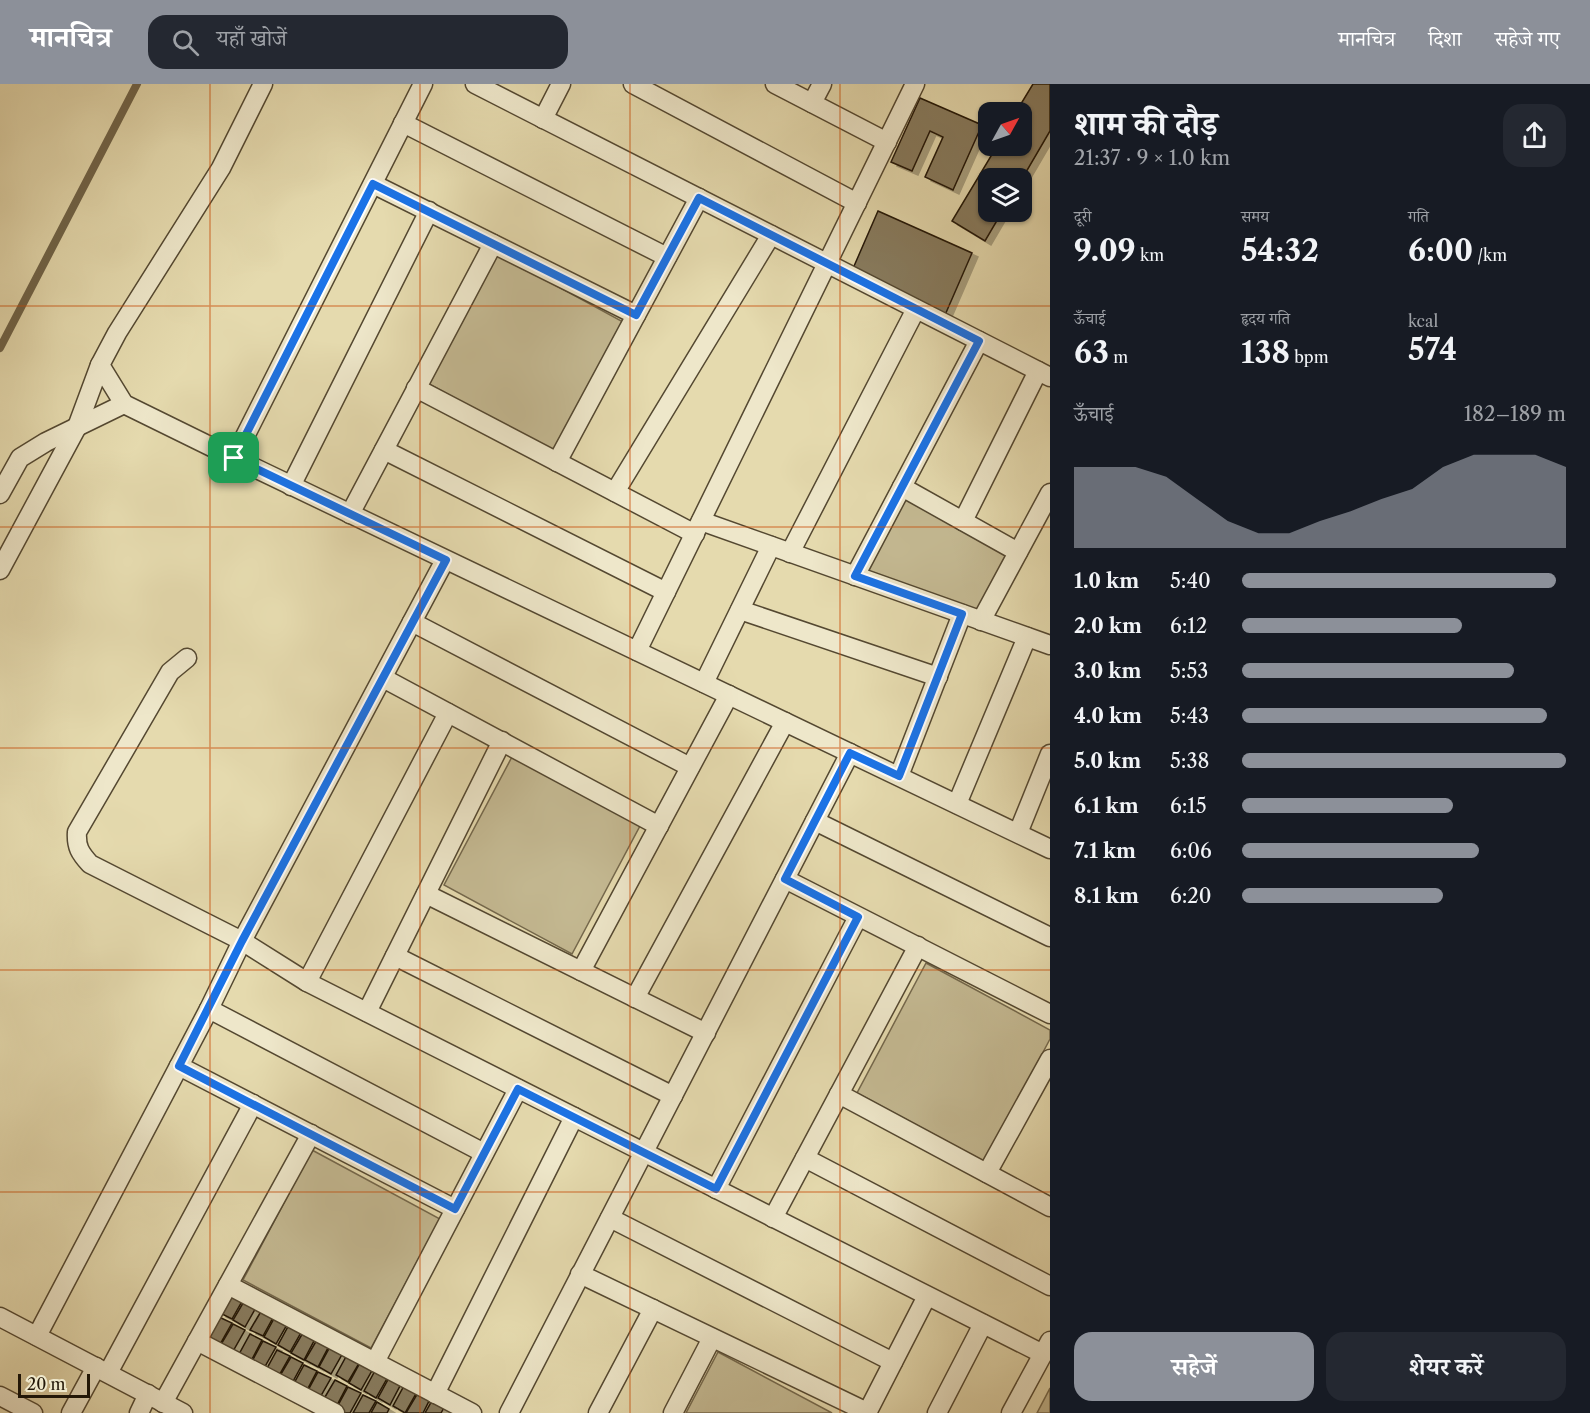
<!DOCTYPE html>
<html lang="hi">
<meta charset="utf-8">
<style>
body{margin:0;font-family:"Libre Caslon Text","Noto Serif Devanagari",serif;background:#242831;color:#f1f3f6;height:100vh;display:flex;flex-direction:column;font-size:22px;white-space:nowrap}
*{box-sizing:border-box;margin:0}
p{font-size:20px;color:#9ea1a6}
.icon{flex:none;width:33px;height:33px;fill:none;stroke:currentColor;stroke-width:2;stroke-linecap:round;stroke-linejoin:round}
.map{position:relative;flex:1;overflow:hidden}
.side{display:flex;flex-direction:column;background:#171b24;width:540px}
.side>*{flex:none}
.needle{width:39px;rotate:50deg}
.buttons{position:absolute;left:978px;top:18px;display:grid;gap:12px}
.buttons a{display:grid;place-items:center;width:54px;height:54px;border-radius:12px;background:#171b24;box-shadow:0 2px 4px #0004;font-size:30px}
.scale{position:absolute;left:18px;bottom:15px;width:72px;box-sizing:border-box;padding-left:6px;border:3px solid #231707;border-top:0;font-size:16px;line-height:21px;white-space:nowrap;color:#231707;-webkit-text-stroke:4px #eee7ca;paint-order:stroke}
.pin{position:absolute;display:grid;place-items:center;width:51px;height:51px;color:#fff;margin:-26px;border-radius:12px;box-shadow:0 3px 9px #0006}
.round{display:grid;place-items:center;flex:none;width:63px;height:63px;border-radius:18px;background:#242831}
.headline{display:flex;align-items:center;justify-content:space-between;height:102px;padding:0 24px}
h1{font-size:33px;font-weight:700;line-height:45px}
.stats{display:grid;grid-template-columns:repeat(3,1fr);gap:9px;height:102px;padding:6px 24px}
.stats div{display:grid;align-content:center}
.stats b{font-size:30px;font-weight:700}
.stats small{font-size:16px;font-weight:400}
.stats p{font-size:16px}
.chart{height:168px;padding:12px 24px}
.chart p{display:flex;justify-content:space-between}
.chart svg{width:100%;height:108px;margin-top:6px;fill:#8c9099;opacity:.7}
.button{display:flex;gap:12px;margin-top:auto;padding:12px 24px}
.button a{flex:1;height:69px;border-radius:18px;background:#8c9099;color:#fff;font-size:24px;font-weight:700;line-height:69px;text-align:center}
.button a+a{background:#242831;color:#f1f3f6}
ul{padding:0 24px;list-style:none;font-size:20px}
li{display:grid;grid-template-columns:96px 72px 1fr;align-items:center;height:45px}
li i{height:15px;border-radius:8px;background:#8c9099}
header{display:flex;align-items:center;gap:36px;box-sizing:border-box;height:84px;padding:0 30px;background:#8c9099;color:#fff}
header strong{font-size:28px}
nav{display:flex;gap:33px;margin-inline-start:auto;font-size:21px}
.search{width:420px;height:54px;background:#242831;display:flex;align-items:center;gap:15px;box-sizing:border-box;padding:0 21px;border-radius:18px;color:#9ea1a6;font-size:22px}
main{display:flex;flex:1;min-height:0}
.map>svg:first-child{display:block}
.green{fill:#c4b992;stroke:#74684c;stroke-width:1.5}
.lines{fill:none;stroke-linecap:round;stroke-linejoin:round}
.stream{stroke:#706449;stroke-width:8}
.building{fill:#887c5e;stroke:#231707;stroke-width:1.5;filter:url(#shadow)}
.minor-casing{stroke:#544831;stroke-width:21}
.minor{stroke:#eee7ca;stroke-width:18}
.route-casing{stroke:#fff;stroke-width:12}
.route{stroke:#1a73e8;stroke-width:8}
.grid{fill:none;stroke:#ca4f0b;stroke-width:1.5;stroke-opacity:0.55}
</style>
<header>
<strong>मानचित्र</strong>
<div class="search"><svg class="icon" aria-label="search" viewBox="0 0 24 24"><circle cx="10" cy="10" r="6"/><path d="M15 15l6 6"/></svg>यहाँ खोजें</div>
<nav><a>मानचित्र</a><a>दिशा</a><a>सहेजे गए</a></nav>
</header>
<main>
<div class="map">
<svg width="1050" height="1329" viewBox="0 0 1050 1329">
<defs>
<filter id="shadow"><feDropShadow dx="6" dy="4" stdDeviation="0" flood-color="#0004"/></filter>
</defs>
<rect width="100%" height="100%" fill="#e5daae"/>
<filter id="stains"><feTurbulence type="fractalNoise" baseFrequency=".00333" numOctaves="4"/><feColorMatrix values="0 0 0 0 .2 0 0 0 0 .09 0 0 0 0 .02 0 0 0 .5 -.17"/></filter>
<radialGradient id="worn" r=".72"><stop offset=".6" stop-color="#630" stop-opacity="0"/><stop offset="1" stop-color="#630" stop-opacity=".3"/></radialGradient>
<!-- green -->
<g class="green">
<path d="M 498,170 L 625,239 L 556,369 L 429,300 Z"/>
<path d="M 904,409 L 1014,470 L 981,531 L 861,487 Z"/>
<path d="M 513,671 L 641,740 L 572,870 L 444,801 Z"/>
<path d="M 926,879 L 1050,946 L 1050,955 L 985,1078 L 857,1009 Z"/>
<path d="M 312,1066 L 440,1135 L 371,1264 L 243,1196 Z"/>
<path d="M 718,1268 L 832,1329 L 686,1329 Z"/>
<path d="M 1050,1304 L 1050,1329 L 1037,1329 Z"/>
</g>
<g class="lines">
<!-- stream -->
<path class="stream" d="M 0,264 L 137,0"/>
</g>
<!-- building -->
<g class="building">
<path d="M 1033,0 L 1050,0 L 1050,47 L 1022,95 L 988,94 L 988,128 L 1002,128 L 985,157 L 952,137 L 997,62 L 1022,62 L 1022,28 L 1016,28 Z"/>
<path d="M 920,14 L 982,41 L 953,106 L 925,93 L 943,53 L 930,47 L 912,87 L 891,78 Z"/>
<path d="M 878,127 L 972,169 L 945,231 L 851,189 Z"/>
<path d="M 232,1206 L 245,1212 L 232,1235 L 220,1229 Z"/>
<path d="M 246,1214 L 258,1220 L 245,1243 L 233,1236 Z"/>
<path d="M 263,1224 L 275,1230 L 263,1252 L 250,1246 Z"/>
<path d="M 276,1231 L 289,1237 L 276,1260 L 264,1253 Z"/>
<path d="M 219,1233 L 232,1239 L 219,1262 L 207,1255 Z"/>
<path d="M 290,1239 L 303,1245 L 290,1268 L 278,1261 Z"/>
<path d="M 233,1240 L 245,1246 L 232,1269 L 220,1262 Z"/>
<path d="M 304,1247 L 316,1253 L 304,1276 L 291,1269 Z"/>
<path d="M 250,1250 L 262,1256 L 250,1279 L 238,1272 Z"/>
<path d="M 318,1254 L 330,1260 L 318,1283 L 305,1276 Z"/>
<path d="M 263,1257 L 276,1263 L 263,1286 L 251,1279 Z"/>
<path d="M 331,1261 L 344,1267 L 331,1290 L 319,1283 Z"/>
<path d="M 277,1266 L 290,1272 L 277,1295 L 265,1288 Z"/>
<path d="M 348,1269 L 361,1276 L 348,1298 L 336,1291 Z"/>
<path d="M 291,1273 L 303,1279 L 291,1301 L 278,1295 Z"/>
<path d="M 361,1277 L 374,1283 L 361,1306 L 349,1299 Z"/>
<path d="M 304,1281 L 317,1287 L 305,1310 L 292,1303 Z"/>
<path d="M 376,1285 L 389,1291 L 376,1314 L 364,1307 Z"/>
<path d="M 318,1288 L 331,1294 L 318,1317 L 306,1310 Z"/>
<path d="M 390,1292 L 402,1298 L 390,1321 L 378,1314 Z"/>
<path d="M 335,1296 L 347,1302 L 335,1325 L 322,1318 Z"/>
<path d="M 405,1300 L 418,1306 L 405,1329 L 393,1322 Z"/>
<path d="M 348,1303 L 361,1309 L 350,1329 L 343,1329 L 336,1325 Z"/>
<path d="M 419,1307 L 431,1313 L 423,1329 L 406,1329 Z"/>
<path d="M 363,1311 L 376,1317 L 369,1329 L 353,1329 Z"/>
<path d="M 433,1315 L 446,1320 L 441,1329 L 425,1329 Z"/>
<path d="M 377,1318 L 389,1325 L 387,1329 L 371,1329 Z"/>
</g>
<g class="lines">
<!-- minor casing -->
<g class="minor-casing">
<g id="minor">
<path d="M 263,0 L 221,84 L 117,249 L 100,281 L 124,320 L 234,374 L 1050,765"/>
<path d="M 475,0 L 1050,293"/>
<path d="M 633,0 L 857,119"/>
<path d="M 775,0 L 887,58"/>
<path d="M 812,19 L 822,0"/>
<path d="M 543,35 L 561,0"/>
<path d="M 403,39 L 667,173"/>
<path d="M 373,100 L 636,231"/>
<path d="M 416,304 L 695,450"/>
<path d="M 384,366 L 666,508"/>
<path d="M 234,374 L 423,0"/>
<path d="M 557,378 L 699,114"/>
<path d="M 291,402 L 429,127"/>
<path d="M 902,403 L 1018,468"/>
<path d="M 615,408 L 771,151"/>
<path d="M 0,410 L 20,374 L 46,358 L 124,320"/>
<path d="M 350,430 L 493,160"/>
<path d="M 701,437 L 1050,561"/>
<path d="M 963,437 L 1038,287"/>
<path d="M 790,469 L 916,225"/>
<path d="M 0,486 L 77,343 L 100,281"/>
<path d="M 855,492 L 979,257"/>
<path d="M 740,526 L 938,593"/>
<path d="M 981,537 L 1050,409"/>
<path d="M 412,538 L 690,683"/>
<path d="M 637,567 L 915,0"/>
<path d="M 187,574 L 170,588 L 77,748 C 76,763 80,769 90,780 L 242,857 L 307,898 L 1043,1270"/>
<path d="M 383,594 L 659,742"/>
<path d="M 704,599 L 771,462"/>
<path d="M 899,692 L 962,530"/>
<path d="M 957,720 L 1027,553"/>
<path d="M 815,737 L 1050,853"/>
<path d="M 1018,749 L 1050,670"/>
<path d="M 785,795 L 1050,930"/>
<path d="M 426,810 L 706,949"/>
<path d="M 395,872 L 673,1012"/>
<path d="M 581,887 L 729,611"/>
<path d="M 307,898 L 448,629"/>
<path d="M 635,914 L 785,638"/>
<path d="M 209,925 L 484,1069"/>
<path d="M 367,928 L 502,657"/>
<path d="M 179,982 L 455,1125"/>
<path d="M 839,1010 L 1050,1123"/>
<path d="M 805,1074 L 1050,1202"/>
<path d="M 987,1089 L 1050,975"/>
<path d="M 716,1105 L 858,833"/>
<path d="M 610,1134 L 893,1278"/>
<path d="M 773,1134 L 918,862"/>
<path d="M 580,1190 L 867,1328"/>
<path d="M 228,1201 L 472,1329"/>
<path d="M 0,1233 L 183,1329"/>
<path d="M 37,1252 L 209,925 L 242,857 L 445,476"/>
<path d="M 197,1257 L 335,1329"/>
<path d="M 375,1278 L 518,1005"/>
<path d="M 108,1289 L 253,1020"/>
<path d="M 435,1310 L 574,1033"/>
<path d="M 0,1312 L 33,1329"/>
<path d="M 163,1319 L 311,1050"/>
<path d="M 71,1329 L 96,1283"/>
<path d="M 139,1329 L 148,1310"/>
<path d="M 509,1329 L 850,669"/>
<path d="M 598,1329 L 653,1225"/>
<path d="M 673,1329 L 712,1254"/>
<path d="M 867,1329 L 927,1212"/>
<path d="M 937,1329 L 983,1240"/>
<path d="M 1011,1329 L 1050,1257"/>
</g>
</g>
<!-- minor -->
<use href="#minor" class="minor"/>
</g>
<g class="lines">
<!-- route casing -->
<g class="route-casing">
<path id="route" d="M 373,100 L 636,231 L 699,114 L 979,257 L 855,492 L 962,530 L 899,692 L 850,669 L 785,795 L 858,833 L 716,1105 L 518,1005 L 455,1125 L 179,982 L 242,857 L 446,476 L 234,374 Z"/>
</g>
<!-- route -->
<use href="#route" class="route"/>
</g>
<!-- grid -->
<path class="grid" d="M 210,0 L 210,1329M 420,0 L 420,1329M 630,0 L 630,1329M 840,0 L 840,1329M 0,222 L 1050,222M 0,443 L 1050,443M 0,664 L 1050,664M 0,886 L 1050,886M 0,1108 L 1050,1108"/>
<rect width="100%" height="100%" filter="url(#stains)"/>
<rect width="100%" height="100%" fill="url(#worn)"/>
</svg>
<div class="buttons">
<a><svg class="needle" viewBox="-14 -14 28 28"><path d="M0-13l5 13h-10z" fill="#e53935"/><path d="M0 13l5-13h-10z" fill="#9ea1a6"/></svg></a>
<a><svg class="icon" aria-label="layers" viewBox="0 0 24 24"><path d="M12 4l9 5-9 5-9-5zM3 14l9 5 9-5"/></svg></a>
</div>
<div class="scale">20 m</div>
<div class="pin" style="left:234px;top:374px;background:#1e9e55"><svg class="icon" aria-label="arrive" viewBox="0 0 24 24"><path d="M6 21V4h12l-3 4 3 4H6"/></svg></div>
</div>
<section class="side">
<div class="headline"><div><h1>शाम की दौड़</h1><p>21:37 · 9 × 1.0 km</p></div><a class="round"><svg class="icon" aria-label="share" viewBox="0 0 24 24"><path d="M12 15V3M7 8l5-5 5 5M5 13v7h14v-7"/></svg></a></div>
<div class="stats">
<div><p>दूरी</p><b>9.09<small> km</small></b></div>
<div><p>समय</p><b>54:32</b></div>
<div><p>गति</p><b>6:00<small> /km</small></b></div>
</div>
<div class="stats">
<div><p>ऊँचाई</p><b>63<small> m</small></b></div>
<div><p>हृदय गति</p><b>138<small> bpm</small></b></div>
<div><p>kcal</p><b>574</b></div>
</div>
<div class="chart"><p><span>ऊँचाई</span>182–189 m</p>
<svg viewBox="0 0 160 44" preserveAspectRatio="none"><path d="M0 44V11L10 11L20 11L30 15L40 24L50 33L60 38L70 38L80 33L90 29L100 24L110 20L120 11L130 6L140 6L150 6L160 11V44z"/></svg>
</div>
<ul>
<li><b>1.0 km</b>5:40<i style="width:97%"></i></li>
<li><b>2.0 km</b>6:12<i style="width:68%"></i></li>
<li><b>3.0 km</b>5:53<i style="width:84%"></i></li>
<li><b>4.0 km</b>5:43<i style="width:94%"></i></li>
<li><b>5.0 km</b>5:38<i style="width:100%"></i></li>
<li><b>6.1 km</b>6:15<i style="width:65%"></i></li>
<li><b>7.1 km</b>6:06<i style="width:73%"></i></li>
<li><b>8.1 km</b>6:20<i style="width:62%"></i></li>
</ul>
<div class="button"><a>सहेजें</a><a>शेयर करें</a></div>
</section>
</main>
